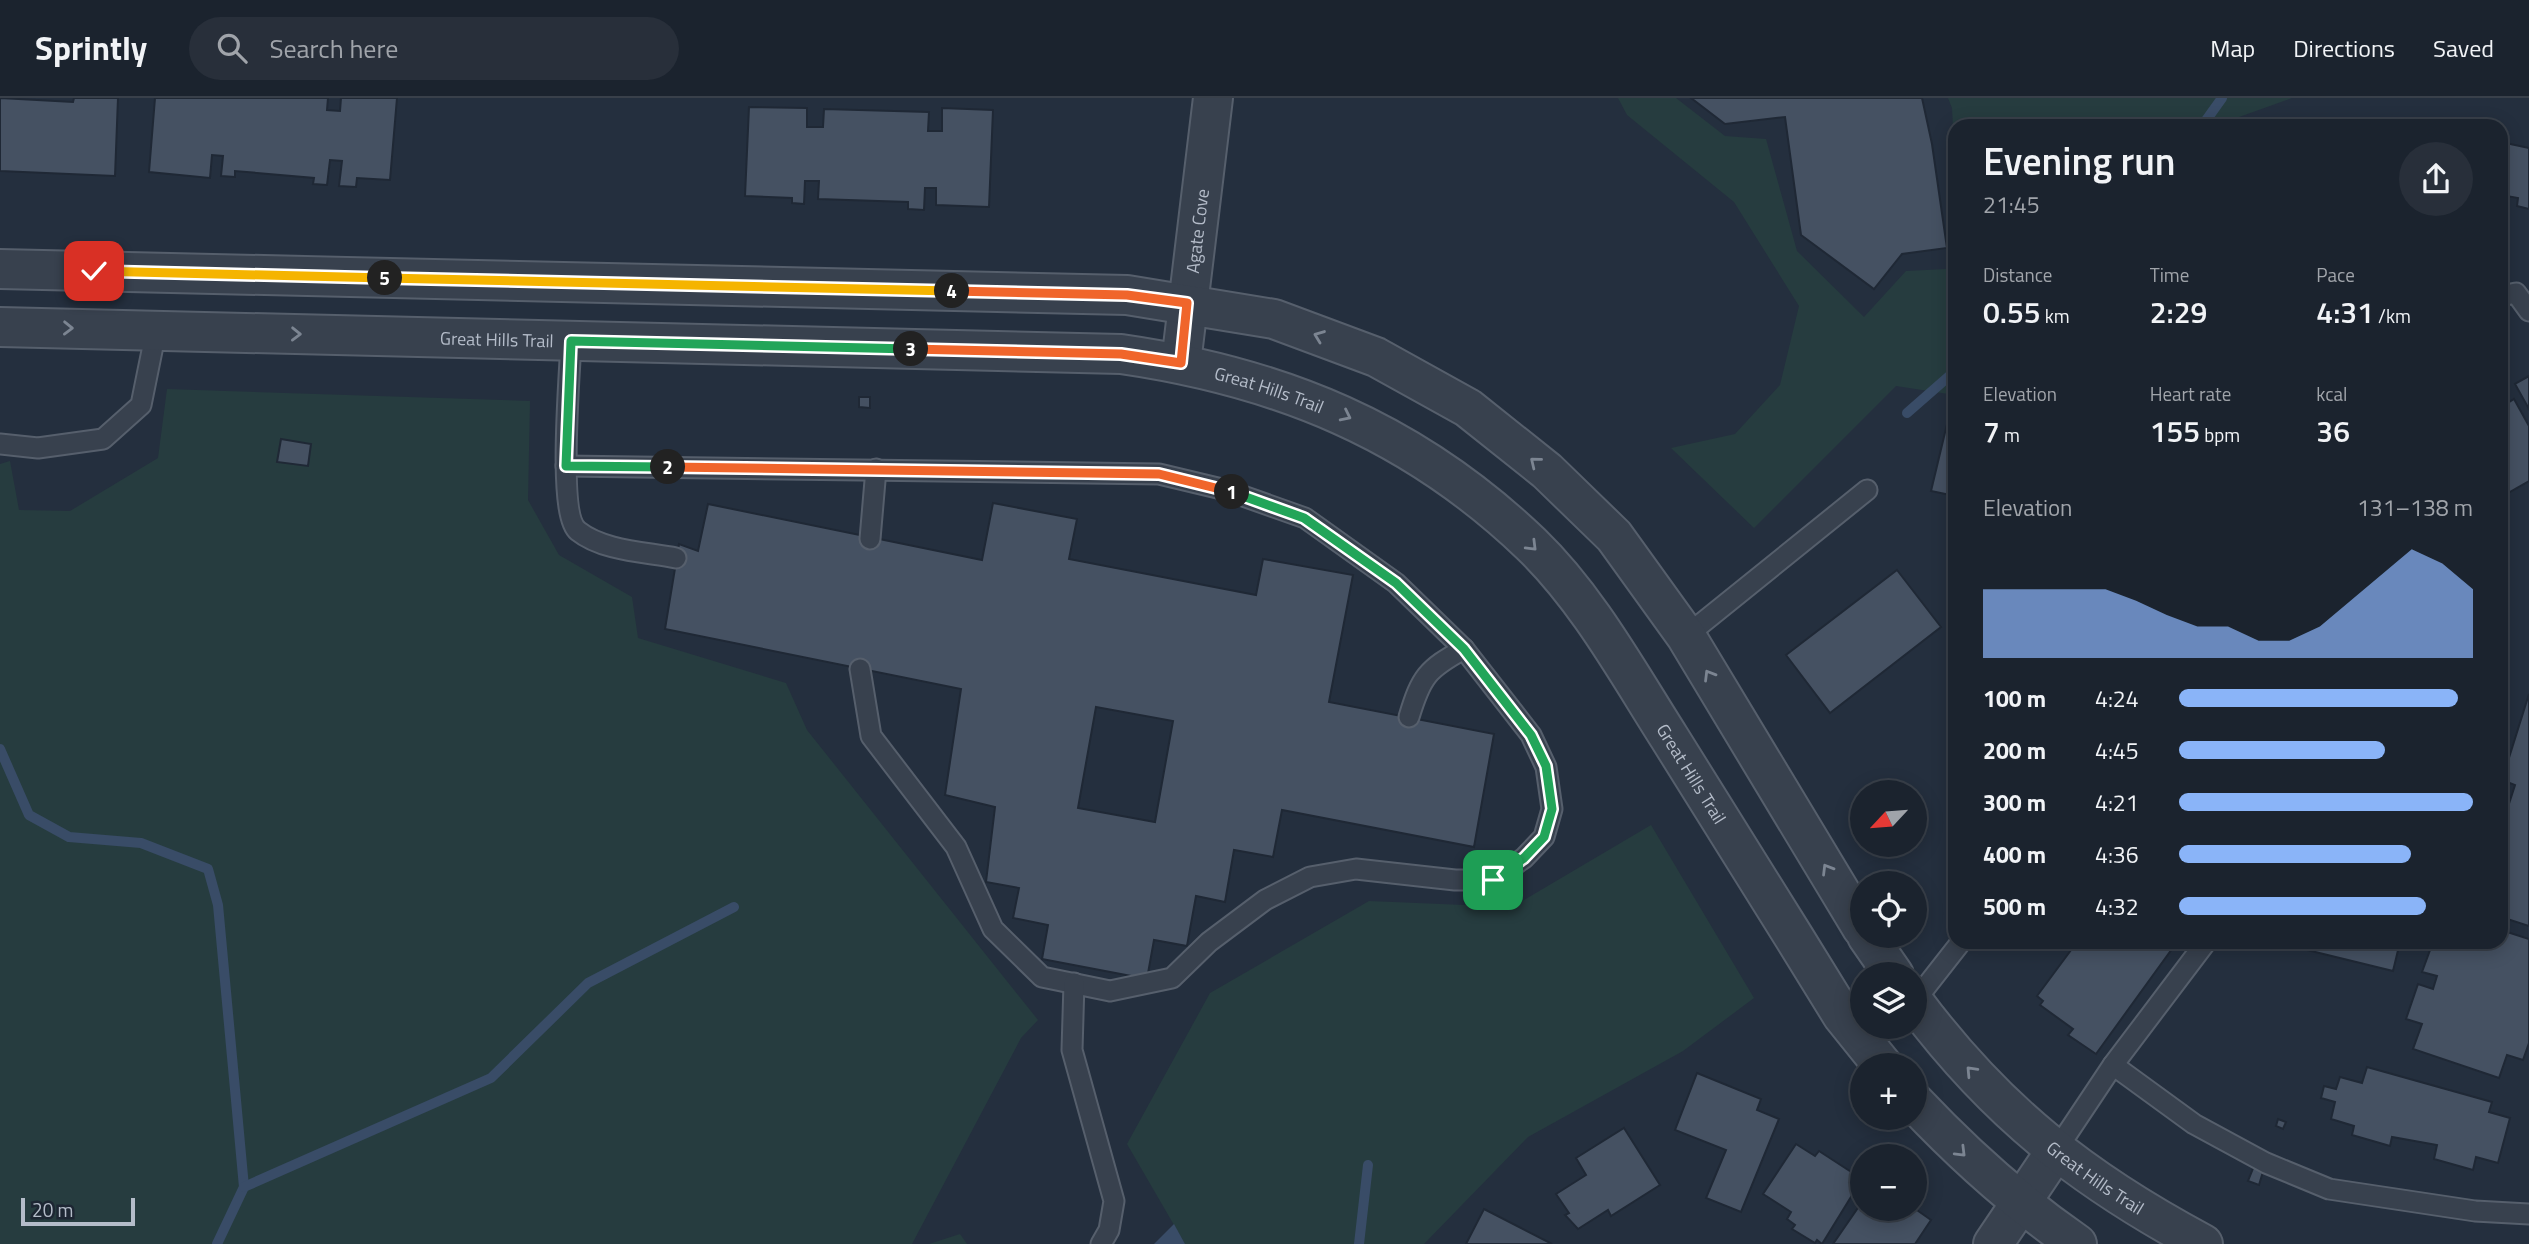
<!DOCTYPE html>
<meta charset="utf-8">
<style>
body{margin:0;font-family:"Titillium Web",sans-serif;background:#282f3a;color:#f1f3f6;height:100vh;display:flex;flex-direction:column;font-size:26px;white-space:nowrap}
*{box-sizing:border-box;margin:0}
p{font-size:23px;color:#a0a4aa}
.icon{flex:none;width:38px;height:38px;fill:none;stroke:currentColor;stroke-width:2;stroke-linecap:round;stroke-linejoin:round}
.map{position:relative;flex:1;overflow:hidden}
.details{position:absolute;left:1948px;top:21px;width:560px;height:830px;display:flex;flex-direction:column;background:#1b232e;border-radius:21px;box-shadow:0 4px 18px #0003,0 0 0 2px #39404a}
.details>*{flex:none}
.needle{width:46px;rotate:244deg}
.tools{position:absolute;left:1850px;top:682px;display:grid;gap:14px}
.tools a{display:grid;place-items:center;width:77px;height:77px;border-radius:50%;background:#1b232e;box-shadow:0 4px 18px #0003,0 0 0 2px #39404a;font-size:35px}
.scale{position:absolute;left:21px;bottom:18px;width:114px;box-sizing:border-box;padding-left:7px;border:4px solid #b4bcc9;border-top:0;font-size:19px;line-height:24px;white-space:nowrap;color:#b4bcc9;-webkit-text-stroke:5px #1d2633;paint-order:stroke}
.pin{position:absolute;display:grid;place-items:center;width:60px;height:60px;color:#fff;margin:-30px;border-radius:14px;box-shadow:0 4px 10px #0006}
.km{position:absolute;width:35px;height:35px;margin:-18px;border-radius:50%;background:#222;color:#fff;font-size:19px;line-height:35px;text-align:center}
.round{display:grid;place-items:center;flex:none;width:74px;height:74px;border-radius:37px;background:#282f3a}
.head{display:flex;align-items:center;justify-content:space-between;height:119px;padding:0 35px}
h1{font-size:38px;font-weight:600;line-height:52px}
.figures{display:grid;grid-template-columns:repeat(3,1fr);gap:10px;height:119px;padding:7px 35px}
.figures div{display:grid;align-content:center}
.figures b{font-size:30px;font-weight:600}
.figures small{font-size:19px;font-weight:400}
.figures p{font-size:19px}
.chart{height:196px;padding:14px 35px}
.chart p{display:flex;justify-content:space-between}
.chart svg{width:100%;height:126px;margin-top:7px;fill:#8ab4f8;opacity:.7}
ul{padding:0 35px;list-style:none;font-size:23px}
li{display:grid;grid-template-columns:112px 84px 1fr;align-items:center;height:52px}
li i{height:18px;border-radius:9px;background:#8ab4f8}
header{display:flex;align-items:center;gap:42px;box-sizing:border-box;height:98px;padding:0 35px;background:#1b232e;border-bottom:2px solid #39404a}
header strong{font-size:33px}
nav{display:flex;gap:38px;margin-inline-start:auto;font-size:24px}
.search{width:490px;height:63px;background:#282f3a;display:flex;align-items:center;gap:18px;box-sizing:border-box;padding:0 24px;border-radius:38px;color:#a0a4aa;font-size:26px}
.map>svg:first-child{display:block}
.green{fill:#263c3f}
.water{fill:#394c67}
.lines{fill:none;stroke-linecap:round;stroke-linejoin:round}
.stream{stroke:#394c67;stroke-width:10}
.building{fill:#455162;stroke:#1f2835;stroke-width:2;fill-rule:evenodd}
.service-casing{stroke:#565f6c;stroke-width:23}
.minor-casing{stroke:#565f6c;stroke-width:42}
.tertiary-casing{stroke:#565f6c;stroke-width:42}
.service{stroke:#38414e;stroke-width:19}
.minor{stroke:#38414e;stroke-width:38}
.tertiary{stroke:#38414e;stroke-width:38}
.oneway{stroke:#7c8592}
.split-1-casing{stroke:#fff;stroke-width:14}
.split-2-casing{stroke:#fff;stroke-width:14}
.split-3-casing{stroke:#fff;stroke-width:14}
.split-4-casing{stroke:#fff;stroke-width:14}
.split-5-casing{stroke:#fff;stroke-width:14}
.split-6-casing{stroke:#fff;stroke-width:14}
.split-1{stroke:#22a559;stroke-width:9}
.split-2{stroke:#f0652b;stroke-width:9}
.split-3{stroke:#22a559;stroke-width:9}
.split-4{stroke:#f0652b;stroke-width:9}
.split-5{stroke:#f5b400;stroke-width:9}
.split-6{stroke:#f5b400;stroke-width:9}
.labels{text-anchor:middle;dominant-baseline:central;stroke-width:5;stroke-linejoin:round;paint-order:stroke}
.street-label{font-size:18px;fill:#b4bcc9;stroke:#1d2633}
</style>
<header>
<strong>Sprintly</strong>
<div class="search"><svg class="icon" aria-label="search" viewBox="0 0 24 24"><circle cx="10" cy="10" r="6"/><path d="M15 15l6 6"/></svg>Search here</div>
<nav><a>Map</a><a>Directions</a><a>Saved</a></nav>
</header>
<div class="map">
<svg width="2529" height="1146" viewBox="0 0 2529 1146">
<rect width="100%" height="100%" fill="#242f3e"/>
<!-- green -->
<g class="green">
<path d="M 1618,0 L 1676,0 L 1725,38 L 1766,41 L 1797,153 L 1864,219 L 1906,173 L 1946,171 L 1955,136 L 1955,297 L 1896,288 L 1754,430 L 1671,350 L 1735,336 L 1780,287 L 1799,208 L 1734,104 L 1627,17 Z"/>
<path d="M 1948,0 L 2292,0 L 2214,28 L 1955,28 L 1955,68 L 1952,10 Z"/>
<path d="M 167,291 L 530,303 L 528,402 L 559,457 L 632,499 L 638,540 L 786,585 L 807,632 L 1038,922 L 1021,940 L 912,1146 L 0,1146 L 0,366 L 10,363 L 19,412 L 70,413 L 158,360 Z"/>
<path d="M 1651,727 L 1754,900 L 1683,953 L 1528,1039 L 1424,1146 L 1185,1146 L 1127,1046 L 1210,895 L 1369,803 L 1512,809 Z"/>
<path d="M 960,1136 L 967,1146 L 929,1146 Z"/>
</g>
<!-- water -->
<path class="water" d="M 1174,1126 L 1185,1146 L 1154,1146 Z"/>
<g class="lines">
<!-- stream -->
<g class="stream">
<path d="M 2202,28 L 2222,0"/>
<path d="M 1907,315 L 1955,273"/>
<path d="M 0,651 L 29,717 L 69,739 L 141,745 L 208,771 L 218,807 L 244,1089 L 217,1146"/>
<path d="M 244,1089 L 491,980 L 588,885 L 734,809"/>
<path d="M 1359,1146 L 1368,1067"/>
</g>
</g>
<!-- building -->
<g class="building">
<path d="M 0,0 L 73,4 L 74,0 L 118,0 L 115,78 L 0,73 Z"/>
<path d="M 155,0 L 328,0 L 327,12 L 340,13 L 341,0 L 397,0 L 390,82 L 357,80 L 356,89 L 339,88 L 342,63 L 330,62 L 327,87 L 313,86 L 314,80 L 235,73 L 235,79 L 221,78 L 223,58 L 212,57 L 210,80 L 149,74 Z"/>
<path d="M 1691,0 L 1922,0 L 1932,46 L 1947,150 L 1902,156 L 1874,191 L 1801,137 L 1785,19 L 1725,26 Z"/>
<path d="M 749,9 L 807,10 L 807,29 L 823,29 L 824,11 L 929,14 L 928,33 L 942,33 L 942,10 L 993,12 L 989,109 L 936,107 L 936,90 L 925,90 L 924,112 L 908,111 L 908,104 L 818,101 L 819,83 L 805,83 L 804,106 L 792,105 L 792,100 L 745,98 Z"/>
<path d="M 2501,44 L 2529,50 L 2529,111 L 2517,108 L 2518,100 L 2501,97 Z"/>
<path d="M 2529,278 L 2529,311 L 2515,286 Z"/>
<path d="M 2501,297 L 2506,306 L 2514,301 L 2529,328 L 2529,383 L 2501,399 Z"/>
<path d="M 859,299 L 870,299 L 870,310 L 859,309 Z"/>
<path d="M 1948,322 L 1955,323 L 1955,398 L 1931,393 Z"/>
<path d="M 281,341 L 311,346 L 308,368 L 277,364 Z"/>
<path d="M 993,405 L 1077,421 L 1069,461 L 1256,497 L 1263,461 L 1353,477 L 1329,604 L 1494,636 L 1474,749 L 1282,712 L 1273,759 L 1234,752 L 1225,804 L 1196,798 L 1187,848 L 1154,842 L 1147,881 L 1042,861 L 1048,827 L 1013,820 L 1019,790 L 986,784 L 995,709 L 945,697 L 961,591 L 665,531 L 679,446 L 698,453 L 708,406 L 982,462 ZM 1096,609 L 1173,623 L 1155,724 L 1078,710 Z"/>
<path d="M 1897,472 L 1941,529 L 1830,615 L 1786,557 Z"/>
<path d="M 2529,596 L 2529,828 L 2501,819 L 2501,717 L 2505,718 L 2515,687 L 2502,682 Z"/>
<path d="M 2501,832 L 2529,841 L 2529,945 L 2523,962 L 2507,957 L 2499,980 L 2413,951 L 2422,926 L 2406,921 L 2418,886 L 2433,891 L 2437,878 L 2422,874 L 2433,844 L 2501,844 Z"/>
<path d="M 2077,844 L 2177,844 L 2096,956 L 2068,937 L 2073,931 L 2040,907 L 2043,903 L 2037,898 Z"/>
<path d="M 2305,844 L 2400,844 L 2393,873 L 2303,851 Z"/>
<path d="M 2367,969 L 2492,1004 L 2489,1014 L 2510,1020 L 2498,1065 L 2476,1059 L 2473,1072 L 2434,1061 L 2437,1047 L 2392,1039 L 2390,1048 L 2352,1037 L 2354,1028 L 2331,1021 L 2335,1004 L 2321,1000 L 2324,988 L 2336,991 L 2340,979 L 2362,985 Z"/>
<path d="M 1697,975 L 1761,1001 L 1757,1012 L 1779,1021 L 1741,1114 L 1706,1100 L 1726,1052 L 1675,1032 Z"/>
<path d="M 2278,1021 L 2286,1024 L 2283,1031 L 2276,1028 Z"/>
<path d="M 1624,1030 L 1660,1087 L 1611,1118 L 1608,1112 L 1578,1131 L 1565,1117 L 1569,1115 L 1556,1096 L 1586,1077 L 1576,1060 Z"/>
<path d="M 1796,1046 L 1815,1058 L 1819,1053 L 1862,1081 L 1822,1146 L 1817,1142 L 1815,1145 L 1792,1131 L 1795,1127 L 1787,1121 L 1791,1114 L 1763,1096 Z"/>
<path d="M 2265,1067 L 2259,1087 L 2248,1083 L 2254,1068 Z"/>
<path d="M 1862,1104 L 1862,1111 L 1914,1110 L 1931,1122 L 1915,1146 L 1833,1146 Z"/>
<path d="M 1484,1111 L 1552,1146 L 1466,1146 Z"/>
</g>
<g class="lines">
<!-- service casing -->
<g class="service-casing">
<g id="service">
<path d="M 2501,198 L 2516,195 L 2529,213"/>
<path d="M 571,243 C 570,275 557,416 578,433 C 603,453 646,454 676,460"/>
<path d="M 0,346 L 38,350 L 103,341 L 141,307 L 156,233"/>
<path d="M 566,368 L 1159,376 L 1226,392 L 1305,420 L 1396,485 L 1464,551 L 1531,637 L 1546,669 L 1552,711 L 1544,739 L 1524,760 L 1493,782 L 1455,782 L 1356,771 L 1310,779 L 1265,802 L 1209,844 L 1172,880 L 1110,893 L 1042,879 L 993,831 L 956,749 L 871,638 L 860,571"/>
<path d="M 870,441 L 876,371"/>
<path d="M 1686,538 L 1867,392"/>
<path d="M 1409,619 C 1421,579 1427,571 1464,551"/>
<path d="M 1074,885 L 1072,952 L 1114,1103 L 1109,1132 L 1101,1146"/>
<path d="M 1914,904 L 1961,844"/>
<path d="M 2113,967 L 2194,1026 L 2266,1065 L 2329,1091 L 2475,1113 L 2529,1116"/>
<path d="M 2055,1054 L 2113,967 L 2206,844"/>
</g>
</g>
<!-- minor casing -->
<g class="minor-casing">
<g id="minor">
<path id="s1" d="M 1181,265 L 1213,0"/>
<path d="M 1993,1146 L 2055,1054"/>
</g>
</g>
<!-- tertiary casing -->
<g class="tertiary-casing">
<g id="tertiary">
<path d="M 0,171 L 1127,197 L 1274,221 L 1376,259 L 1468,310 L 1547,373 L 1614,438 L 1686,538 L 1862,830"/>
<path id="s2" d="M 0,229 L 1121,256 C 1280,279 1413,333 1531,446 C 1587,500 1627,573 1669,639 C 1727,732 1785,824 1842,917 L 1883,968"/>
<path d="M 1867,838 L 1894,877"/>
<path id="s3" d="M 1914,904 C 1996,1014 2083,1082 2203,1146"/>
<path d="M 1914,1004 C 1965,1058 2016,1104 2077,1146"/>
</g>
</g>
<!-- service -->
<use href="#service" class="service"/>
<!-- minor -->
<use href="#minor" class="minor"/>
<!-- tertiary -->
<use href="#tertiary" class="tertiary"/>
</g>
<!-- one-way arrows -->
<defs><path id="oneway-chevron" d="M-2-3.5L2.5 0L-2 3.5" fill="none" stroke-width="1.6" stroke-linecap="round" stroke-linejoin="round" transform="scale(1.75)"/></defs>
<g class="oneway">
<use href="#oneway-chevron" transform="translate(68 230) rotate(1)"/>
<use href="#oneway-chevron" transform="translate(296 236) rotate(1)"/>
<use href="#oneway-chevron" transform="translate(1319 238) rotate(-159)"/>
<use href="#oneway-chevron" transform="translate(1346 318) rotate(26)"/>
<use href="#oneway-chevron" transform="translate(1535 364) rotate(-141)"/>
<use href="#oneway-chevron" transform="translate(1532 448) rotate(45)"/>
<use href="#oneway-chevron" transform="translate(1709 577) rotate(-121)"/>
<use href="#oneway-chevron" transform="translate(1827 771) rotate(-121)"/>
<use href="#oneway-chevron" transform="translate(1971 973) rotate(-133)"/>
<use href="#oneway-chevron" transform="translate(1961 1054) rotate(45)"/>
</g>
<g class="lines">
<!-- split-1 casing -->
<g class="split-1-casing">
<path id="split-1" d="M 1232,394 L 1304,420 L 1396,485 L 1464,551 L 1531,637 L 1546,668 L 1552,711 L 1544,739 L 1524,760 L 1493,782"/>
</g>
<!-- split-2 casing -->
<g class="split-2-casing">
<path id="split-2" d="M 668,369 L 1159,376 L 1232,394"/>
</g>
<!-- split-3 casing -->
<g class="split-3-casing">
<path id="split-3" d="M 668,369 L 566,368 L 571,243 L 911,251"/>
</g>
<!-- split-4 casing -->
<g class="split-4-casing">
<path id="split-4" d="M 911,251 L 1121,256 L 1181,265 L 1187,205 L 1127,197 L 952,193"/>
</g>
<!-- split-5 casing -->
<g class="split-5-casing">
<path id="split-5" d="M 385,180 L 952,193"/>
</g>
<!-- split-6 casing -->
<g class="split-6-casing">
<path id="split-6" d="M 94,173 L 385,180"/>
</g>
<!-- split-1 -->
<use href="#split-1" class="split-1"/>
<!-- split-2 -->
<use href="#split-2" class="split-2"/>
<!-- split-3 -->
<use href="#split-3" class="split-3"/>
<!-- split-4 -->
<use href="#split-4" class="split-4"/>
<!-- split-5 -->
<use href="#split-5" class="split-5"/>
<!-- split-6 -->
<use href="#split-6" class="split-6"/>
</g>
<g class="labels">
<!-- street labels -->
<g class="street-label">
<text stroke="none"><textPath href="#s1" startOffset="133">Agate Cove</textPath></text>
<text stroke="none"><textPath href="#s2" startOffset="497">Great Hills Trail</textPath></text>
<text stroke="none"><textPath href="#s2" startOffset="1274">Great Hills Trail</textPath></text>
<text stroke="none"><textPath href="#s2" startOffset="1862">Great Hills Trail</textPath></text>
<text stroke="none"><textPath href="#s3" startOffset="254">Great Hills Trail</textPath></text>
</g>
</g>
</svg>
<div class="tools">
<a><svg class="needle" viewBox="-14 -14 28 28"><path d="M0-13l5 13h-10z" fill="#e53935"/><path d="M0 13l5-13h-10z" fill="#a0a4aa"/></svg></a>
<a><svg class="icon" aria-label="locate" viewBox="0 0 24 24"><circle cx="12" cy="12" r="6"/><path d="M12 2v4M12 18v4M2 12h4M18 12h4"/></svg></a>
<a><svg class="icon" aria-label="layers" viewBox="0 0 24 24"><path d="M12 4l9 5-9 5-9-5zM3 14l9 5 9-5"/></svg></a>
<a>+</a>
<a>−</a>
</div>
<div class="scale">20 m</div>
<div class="pin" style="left:1493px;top:782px;background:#1e9e55"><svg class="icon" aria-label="arrive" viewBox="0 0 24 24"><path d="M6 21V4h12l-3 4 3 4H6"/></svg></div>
<div class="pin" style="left:94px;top:173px;background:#d93025"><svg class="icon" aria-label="check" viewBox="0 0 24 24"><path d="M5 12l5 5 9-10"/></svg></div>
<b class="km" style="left:1232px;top:394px">1</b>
<b class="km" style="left:668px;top:369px">2</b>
<b class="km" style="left:911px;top:251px">3</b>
<b class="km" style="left:952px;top:193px">4</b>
<b class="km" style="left:385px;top:180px">5</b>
<section class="details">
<div class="head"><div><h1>Evening run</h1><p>21:45</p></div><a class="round"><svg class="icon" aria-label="share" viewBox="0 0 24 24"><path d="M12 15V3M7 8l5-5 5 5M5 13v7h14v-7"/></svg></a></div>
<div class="figures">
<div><p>Distance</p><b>0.55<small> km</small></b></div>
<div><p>Time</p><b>2:29</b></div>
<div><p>Pace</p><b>4:31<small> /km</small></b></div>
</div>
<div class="figures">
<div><p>Elevation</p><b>7<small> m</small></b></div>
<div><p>Heart rate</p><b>155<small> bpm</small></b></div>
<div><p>kcal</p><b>36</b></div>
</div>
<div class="chart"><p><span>Elevation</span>131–138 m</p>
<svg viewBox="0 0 160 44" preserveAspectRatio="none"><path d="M0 44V20L10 20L20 20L30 20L40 20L50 24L60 29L70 33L80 33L90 38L100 38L110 33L120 24L130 15L140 6L150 11L160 20V44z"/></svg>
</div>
<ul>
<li><b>100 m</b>4:24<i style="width:95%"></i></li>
<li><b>200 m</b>4:45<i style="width:70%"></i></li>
<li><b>300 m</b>4:21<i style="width:100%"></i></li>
<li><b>400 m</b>4:36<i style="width:79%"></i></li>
<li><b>500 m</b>4:32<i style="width:84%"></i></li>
</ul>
</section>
</div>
